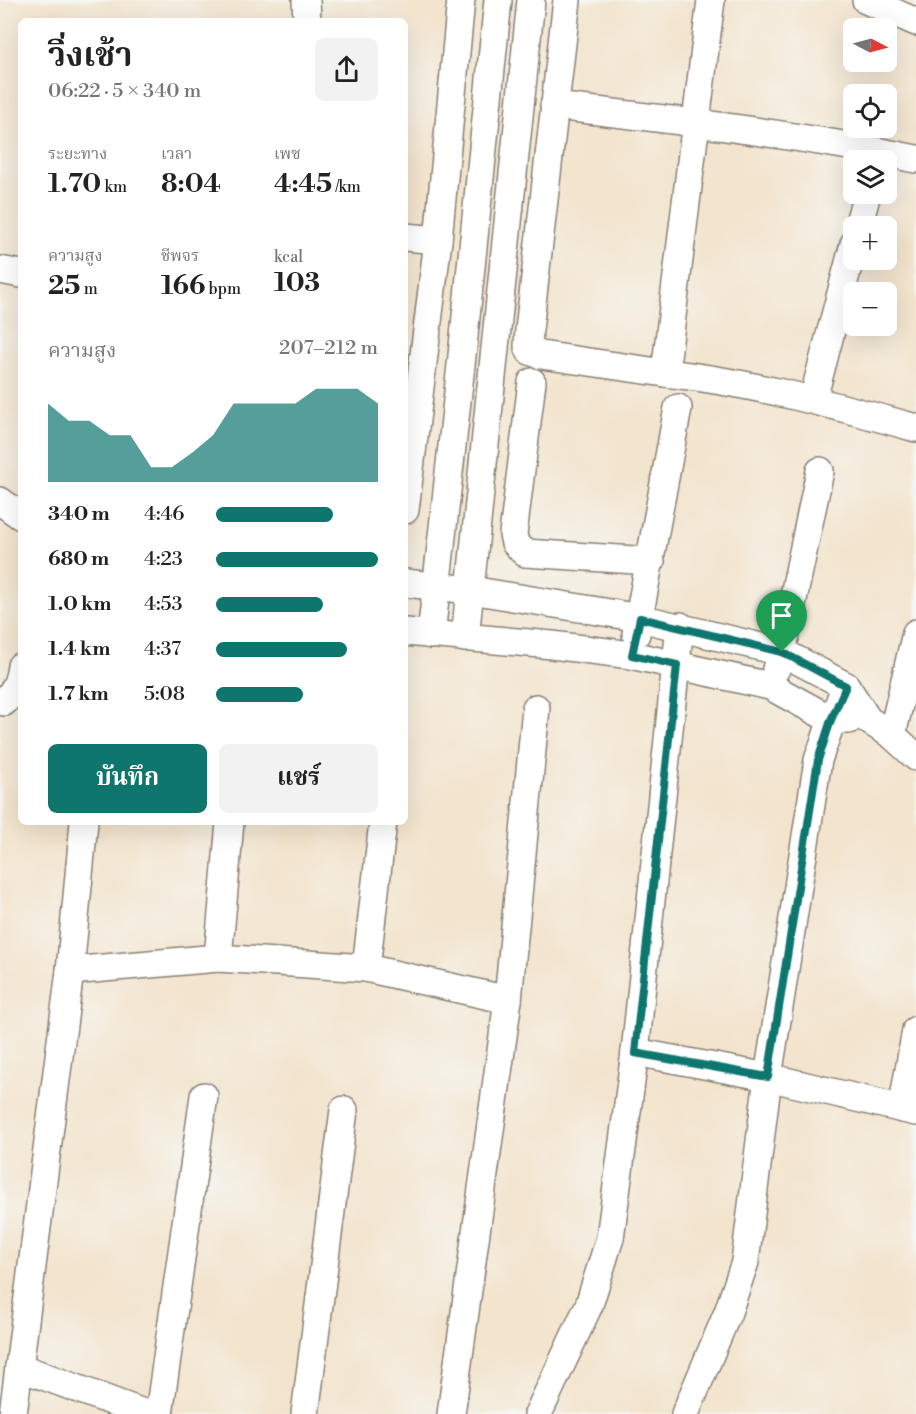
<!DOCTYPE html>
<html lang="th">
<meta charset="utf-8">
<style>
body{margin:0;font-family:"Libre Bodoni","Noto Serif Thai",serif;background:#f2f2f2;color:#222;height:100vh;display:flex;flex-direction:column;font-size:22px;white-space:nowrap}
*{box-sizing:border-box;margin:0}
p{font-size:20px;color:#767676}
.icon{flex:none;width:33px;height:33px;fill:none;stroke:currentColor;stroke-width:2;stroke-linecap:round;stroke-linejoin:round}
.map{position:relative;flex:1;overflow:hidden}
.sheet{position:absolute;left:18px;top:18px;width:390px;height:807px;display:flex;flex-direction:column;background:#fff;border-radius:9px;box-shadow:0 6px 24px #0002}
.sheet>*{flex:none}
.needle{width:39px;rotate:96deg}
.controls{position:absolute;left:843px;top:18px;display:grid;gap:12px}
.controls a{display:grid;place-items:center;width:54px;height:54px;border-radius:9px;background:#fff;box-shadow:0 6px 24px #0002;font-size:30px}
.pin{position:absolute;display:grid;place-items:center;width:51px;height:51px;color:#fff;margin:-62px -26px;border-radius:50% 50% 50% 0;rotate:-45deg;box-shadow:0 0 6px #0007}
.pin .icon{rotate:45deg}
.round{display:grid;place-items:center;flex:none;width:63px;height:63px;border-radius:9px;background:#f2f2f2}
.headline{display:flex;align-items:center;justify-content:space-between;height:102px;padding:0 30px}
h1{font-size:33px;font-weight:700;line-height:45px}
.metrics{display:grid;grid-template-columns:repeat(3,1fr);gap:9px;height:102px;padding:6px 30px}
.metrics div{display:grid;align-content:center}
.metrics b{font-size:26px;font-weight:700}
.metrics small{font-size:16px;font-weight:400}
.metrics p{font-size:16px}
.chart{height:168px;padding:12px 30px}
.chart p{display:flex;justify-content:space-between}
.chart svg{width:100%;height:108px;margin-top:6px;fill:#0f766e;opacity:.7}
.cta{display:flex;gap:12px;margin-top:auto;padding:12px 30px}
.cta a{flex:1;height:69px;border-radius:9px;background:#0f766e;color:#fff;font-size:24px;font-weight:700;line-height:69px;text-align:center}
.cta a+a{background:#f2f2f2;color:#222}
ul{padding:0 30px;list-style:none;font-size:20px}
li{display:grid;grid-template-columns:96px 72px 1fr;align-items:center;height:45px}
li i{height:15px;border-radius:8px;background:#0f766e}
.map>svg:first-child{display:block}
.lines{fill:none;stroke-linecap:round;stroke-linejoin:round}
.minor-casing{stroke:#888074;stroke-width:30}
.minor{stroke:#fff;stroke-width:27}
.route-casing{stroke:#fff;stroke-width:12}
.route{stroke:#0f766e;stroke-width:8}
</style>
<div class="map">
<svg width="916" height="1414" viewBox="0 0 916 1414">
<rect width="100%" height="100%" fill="#f6f6f2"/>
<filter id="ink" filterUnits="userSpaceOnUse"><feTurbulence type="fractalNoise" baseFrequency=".0167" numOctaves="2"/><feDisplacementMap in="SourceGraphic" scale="12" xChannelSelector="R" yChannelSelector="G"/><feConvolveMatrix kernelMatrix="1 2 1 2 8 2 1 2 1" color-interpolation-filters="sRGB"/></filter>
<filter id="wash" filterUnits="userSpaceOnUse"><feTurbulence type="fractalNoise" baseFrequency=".008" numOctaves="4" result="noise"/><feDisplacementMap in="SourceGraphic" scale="24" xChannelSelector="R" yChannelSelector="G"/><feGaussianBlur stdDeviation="1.35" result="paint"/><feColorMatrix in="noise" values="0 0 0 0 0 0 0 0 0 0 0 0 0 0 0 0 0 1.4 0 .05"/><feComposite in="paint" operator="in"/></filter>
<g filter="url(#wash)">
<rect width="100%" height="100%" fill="#f3e4cd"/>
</g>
<g filter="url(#ink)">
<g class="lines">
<!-- minor casing -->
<g class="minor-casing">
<g id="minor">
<path d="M 306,0 L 307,21"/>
<path d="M 567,0 L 529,330 L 528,346 L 530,351 L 541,355 L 665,373"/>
<path d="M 711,0 L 665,373 C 750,382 834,405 916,428"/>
<path d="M 866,0 L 916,22"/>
<path d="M 554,106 C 675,120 797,134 916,159"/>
<path d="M 858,226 L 867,194"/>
<path d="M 405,237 L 438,240"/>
<path d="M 0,270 L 21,274"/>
<path d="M 532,382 L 513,534 L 515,543 L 525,553 L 651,561"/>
<path d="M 817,384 L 854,244"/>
<path d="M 0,501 L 21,516"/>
<path d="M 405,510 L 438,240 L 461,0"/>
<path d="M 405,583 L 471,590 L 640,618 L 782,652 L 846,686 L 868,720 L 892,735 L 916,757"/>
<path d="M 405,632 L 552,645 L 631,655 L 770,686 L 832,720 L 849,720"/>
<path d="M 636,634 L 678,408"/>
<path d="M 431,635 L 462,356 L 498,0"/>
<path d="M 465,638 L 531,0"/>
<path d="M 776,669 L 782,652 L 820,471"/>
<path d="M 0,701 L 4,702 C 15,690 19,682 21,666"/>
<path d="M 892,735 L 916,633"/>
<path d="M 218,958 L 230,822"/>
<path d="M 366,968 L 383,822"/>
<path d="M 70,971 L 218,958 L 366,968 L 508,1000"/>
<path d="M 635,1052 L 768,1077 L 916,1112"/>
<path d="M 902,1109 L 916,1030"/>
<path d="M 19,1367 L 146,1414"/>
<path d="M 13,1414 L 70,971 L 84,822"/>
<path d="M 159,1414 L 204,1096"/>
<path d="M 305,1414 L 344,1110"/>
<path d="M 451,1414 L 508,1000 L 536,708"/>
<path d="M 538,1414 L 589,1305 L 610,1238 L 635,1052 L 680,626"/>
<path d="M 685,1414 L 728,1312 L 745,1262 L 768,1077 L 818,760 L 832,720 L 846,686"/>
</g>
</g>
<!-- minor -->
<use href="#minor" class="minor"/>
</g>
</g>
<g class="lines" filter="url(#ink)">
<!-- route casing -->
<g class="route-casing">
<path id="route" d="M 640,618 L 782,652 L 846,686 L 831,720 L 818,760 L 768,1077 L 635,1053 L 677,665 L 632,655 Z"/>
</g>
<!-- route -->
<use href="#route" class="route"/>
</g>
</svg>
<div class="controls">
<a><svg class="needle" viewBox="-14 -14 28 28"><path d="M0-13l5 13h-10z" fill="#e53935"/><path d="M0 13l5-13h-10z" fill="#767676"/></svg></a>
<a><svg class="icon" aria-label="locate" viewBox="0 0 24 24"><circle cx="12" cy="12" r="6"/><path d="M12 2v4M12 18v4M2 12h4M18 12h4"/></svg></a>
<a><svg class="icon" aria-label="layers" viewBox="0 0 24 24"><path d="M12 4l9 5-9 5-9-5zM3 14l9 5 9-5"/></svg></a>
<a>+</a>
<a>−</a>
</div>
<div class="pin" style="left:782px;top:652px;background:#1e9e55"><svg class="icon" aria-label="arrive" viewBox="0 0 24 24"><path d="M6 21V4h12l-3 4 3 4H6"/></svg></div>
<section class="sheet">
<div class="headline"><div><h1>วิ่งเช้า</h1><p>06:22 · 5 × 340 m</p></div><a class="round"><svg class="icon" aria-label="share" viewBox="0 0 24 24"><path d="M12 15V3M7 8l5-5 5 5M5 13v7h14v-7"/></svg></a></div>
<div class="metrics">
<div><p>ระยะทาง</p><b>1.70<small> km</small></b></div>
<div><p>เวลา</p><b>8:04</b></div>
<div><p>เพซ</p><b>4:45<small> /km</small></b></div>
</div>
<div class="metrics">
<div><p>ความสูง</p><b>25<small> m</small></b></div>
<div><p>ชีพจร</p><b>166<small> bpm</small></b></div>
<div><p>kcal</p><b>103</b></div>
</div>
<div class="chart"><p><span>ความสูง</span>207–212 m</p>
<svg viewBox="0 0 160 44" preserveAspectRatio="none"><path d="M0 44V12L10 19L20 19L30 25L40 25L50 38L60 38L70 32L80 25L90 12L100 12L110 12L120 12L130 6L140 6L150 6L160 12V44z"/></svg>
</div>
<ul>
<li><b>340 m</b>4:46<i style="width:72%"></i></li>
<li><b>680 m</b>4:23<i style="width:100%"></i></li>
<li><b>1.0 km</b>4:53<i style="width:66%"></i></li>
<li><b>1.4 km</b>4:37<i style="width:81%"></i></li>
<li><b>1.7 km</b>5:08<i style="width:54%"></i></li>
</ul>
<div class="cta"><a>บันทึก</a><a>แชร์</a></div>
</section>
</div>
